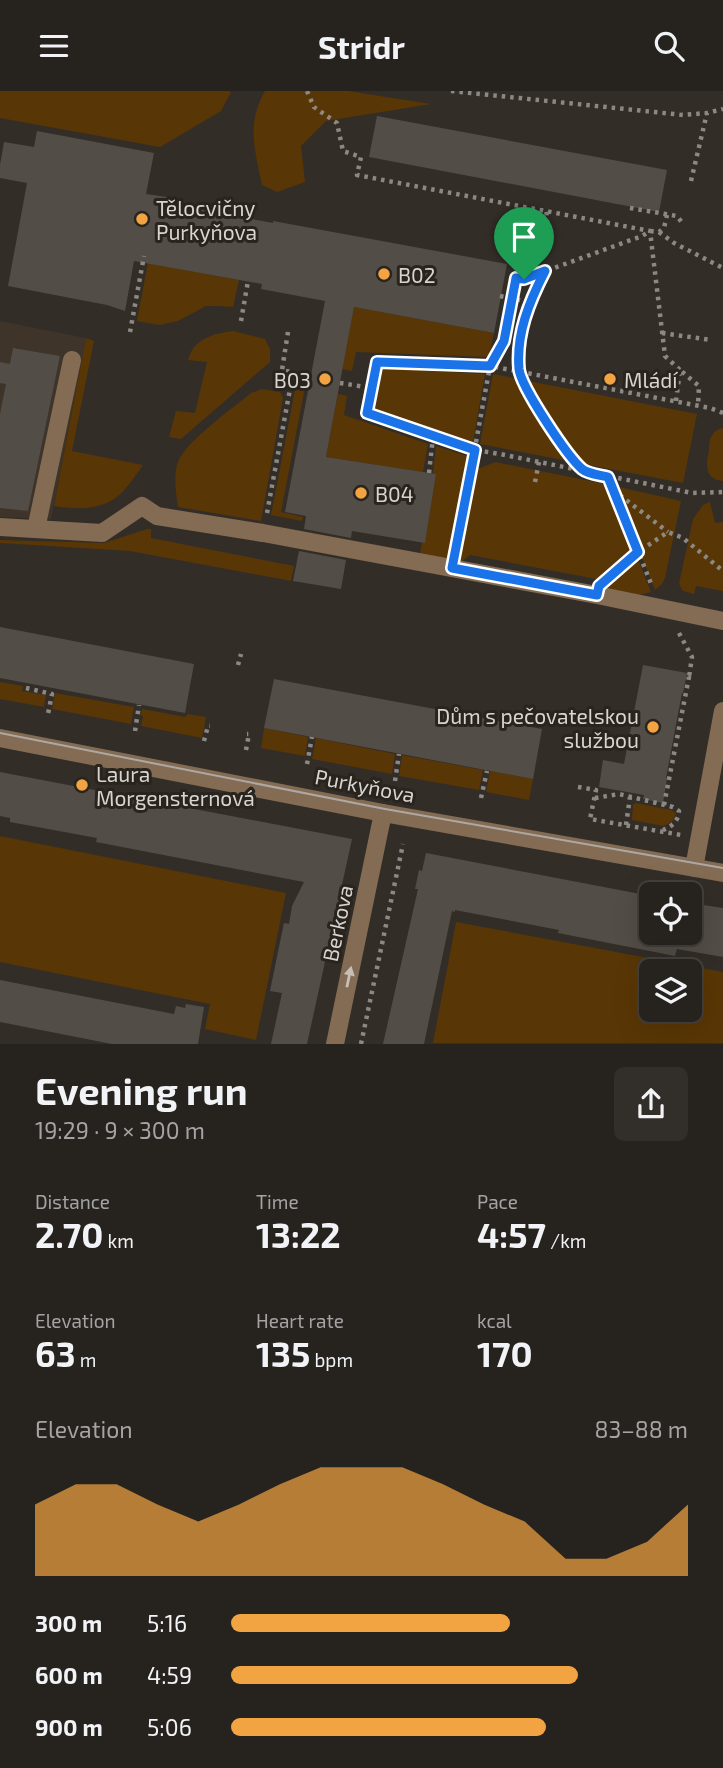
<!DOCTYPE html>
<meta charset="utf-8">
<style>
body{margin:0;font-family:"Exo 2",sans-serif;background:#322f2b;color:#f1f3f6;height:100vh;display:flex;flex-direction:column;font-size:26px;white-space:nowrap}
*{box-sizing:border-box;margin:0}
p{font-size:23px;color:#a4a4a4}
.icon{flex:none;width:38px;height:38px;fill:none;stroke:currentColor;stroke-width:2;stroke-linecap:round;stroke-linejoin:round}
.map{position:relative;height:953px;overflow:hidden}
.drawer{display:flex;flex-direction:column;background:#26221e;flex:1}
.drawer>*{flex:none}
.fabs{position:absolute;left:639px;top:791px;display:grid;gap:14px}
.fabs a{display:grid;place-items:center;width:63px;height:63px;border-radius:10px;background:#26221e;box-shadow:0 7px 28px #0002,0 0 0 2px #423f3c;font-size:35px}
.pin{position:absolute;display:grid;place-items:center;width:60px;height:60px;color:#fff;margin:-72px -30px;border-radius:50% 50% 50% 0;rotate:-45deg;box-shadow:0 0 7px #0007}
.pin .icon{rotate:45deg}
.round{display:grid;place-items:center;flex:none;width:74px;height:74px;border-radius:10px;background:#322f2b}
.summary{display:flex;align-items:center;justify-content:space-between;height:119px;padding:0 35px}
h1{font-size:38px;font-weight:700;line-height:52px}
.stats{display:grid;grid-template-columns:repeat(3,1fr);gap:10px;height:119px;padding:7px 35px}
.stats div{display:grid;align-content:center}
.stats b{font-size:35px;font-weight:700}
.stats small{font-size:19px;font-weight:400}
.stats p{font-size:19px}
.chart{height:196px;padding:14px 35px}
.chart p{display:flex;justify-content:space-between}
.chart svg{width:100%;height:126px;margin-top:7px;fill:#f3a442;opacity:.7}
ul{padding:0 35px;list-style:none;font-size:23px}
li{display:grid;grid-template-columns:112px 84px 1fr;align-items:center;height:52px}
li i{height:18px;border-radius:9px;background:#f3a442}
header{display:flex;justify-content:space-between;align-items:center;height:91px;padding:0 35px;background:#26221e;font-size:32px;font-weight:700}
.map>svg:first-child{display:block}
.built{fill:#3e342a}
.green{fill:#593605;fill-rule:evenodd}
.building{fill:#534d47}
.lines{fill:none;stroke-linecap:round;stroke-linejoin:round}
.path{stroke:#8c8883;stroke-width:4.5;stroke-dasharray:3.5 5;stroke-linecap:butt}
.minor{stroke:#836c53;stroke-width:18}
.tram{stroke:#ada8a4;stroke-width:2}
.oneway{fill:#c7bfb7}
.route-casing{stroke:#fff;stroke-width:14}
.route{stroke:#1a73e8;stroke-width:9}
.poi-dot{fill:#f3a442;stroke:#29241e;stroke-width:2.5}
.labels{text-anchor:middle;dominant-baseline:central;stroke-width:6;stroke-linejoin:round;paint-order:stroke}
.poi-label{font-size:21px;fill:#d8d4d0;stroke:#29241e;text-anchor:start}
.street-label{font-size:21px;fill:#d8d4d0;stroke:#29241e}
</style>
<header><svg class="icon" aria-label="menu" viewBox="0 0 24 24"><path d="M4 6h16M4 12h16M4 18h16"/></svg>Stridr<svg class="icon" aria-label="search" viewBox="0 0 24 24"><circle cx="10" cy="10" r="6"/><path d="M15 15l6 6"/></svg></header>
<div class="map">
<svg width="723" height="953" viewBox="0 0 723 953">
<rect width="100%" height="100%" fill="#332d28"/>
<!-- built -->
<path class="built" d="M 0,230 L 86,247 L 51,428 L 0,426 Z"/>
<!-- green -->
<g class="green">
<path d="M 0,0 L 228,0 L 231,1 L 221,20 L 160,56 L 0,27 Z"/>
<path d="M 265,0 L 348,0 L 431,13 L 326,30 L 301,55 L 305,91 L 277,101 L 262,94 C 255,59 246,33 265,0 Z"/>
<path d="M 149,166 L 154,173 L 239,189 L 233,216 L 217,215 L 206,215 L 178,230 L 159,234 L 137,230 Z"/>
<path d="M 354,216 L 494,242 L 489,266 L 356,261 L 352,280 L 342,278 Z"/>
<path d="M 233,240 L 265,248 L 270,258 L 270,271 L 181,348 L 169,346 L 176,320 L 195,322 L 207,271 L 188,269 C 194,247 213,243 233,240 Z"/>
<path d="M 86,247 L 94,250 L 72,360 L 143,374 C 135,385 125,401 114,408 C 95,420 74,418 54,415 Z"/>
<path d="M 383,277 L 485,283 L 473,351 L 375,319 Z"/>
<path d="M 493,283 L 697,323 L 683,392 L 480,353 Z"/>
<path d="M 296,294 L 305,296 L 281,421 L 303,426 L 302,430 L 271,424 Z"/>
<path d="M 262,298 L 280,301 L 283,307 L 261,430 L 178,416 C 176,402 173,385 178,371 C 186,350 232,318 251,302 Z"/>
<path d="M 338,303 L 347,305 L 344,324 L 428,353 L 423,381 L 326,366 Z"/>
<path d="M 723,337 L 723,390 C 704,388 706,373 709,359 C 709,354 709,347 713,343 C 716,339 719,338 723,337 Z"/>
<path d="M 436,355 L 470,366 L 450,469 L 420,464 L 422,451 L 425,451 L 436,383 L 433,382 Z"/>
<path d="M 495,371 L 605,393 L 609,395 L 651,501 L 639,504 L 598,496 L 596,488 L 470,464 L 461,471 L 461,466 L 476,381 L 478,378 Z"/>
<path d="M 614,395 L 681,410 L 665,487 L 662,493 L 655,499 Z"/>
<path d="M 710,411 L 715,432 L 723,431 L 723,500 L 696,495 L 694,503 L 683,500 L 679,493 L 693,428 L 703,414 Z"/>
<path d="M 147,438 L 151,438 L 151,447 L 294,475 L 291,490 L 130,460 L 0,452 L 0,449 L 104,452 Z"/>
<path d="M 0,591 L 23,595 L 22,600 L 46,604 L 44,616 L 0,608 Z"/>
<path d="M 55,602 L 134,616 L 131,633 L 52,618 Z"/>
<path d="M 142,618 L 186,626 L 187,623 L 206,626 L 202,647 L 141,635 L 143,625 L 140,624 Z"/>
<path d="M 264,637 L 308,646 L 305,665 L 261,657 Z"/>
<path d="M 316,647 L 395,663 L 392,683 L 312,668 Z"/>
<path d="M 402,664 L 483,679 L 479,699 L 399,685 Z"/>
<path d="M 490,680 L 533,688 L 529,709 L 486,701 Z"/>
<path d="M 635,712 L 671,719 L 676,722 L 672,731 L 663,735 L 632,729 L 633,714 Z"/>
<path d="M 0,745 L 286,802 L 256,949 L 205,938 L 210,913 L 0,871 Z"/>
<path d="M 456,831 L 723,881 L 723,952 L 433,952 ZM 651,880 L 690,880 L 690,919 L 651,919 Z"/>
</g>
<!-- building -->
<g class="building">
<path d="M 377,25 L 667,79 L 659,121 L 369,66 Z"/>
<path d="M 37,40 L 154,62 L 146,103 L 167,106 L 166,112 L 273,132 L 273,130 L 507,173 L 494,242 L 354,216 L 326,366 L 436,383 L 425,452 L 352,440 L 351,447 L 304,438 L 306,425 L 285,421 L 325,210 L 261,198 L 262,193 L 134,170 L 125,220 L 107,214 L 8,195 L 27,92 L 0,87 L 0,74 L 4,51 L 34,56 Z"/>
<path d="M 13,257 L 60,265 L 28,420 L 0,417 L 0,323 L 6,293 L 0,292 L 0,271 L 10,273 Z"/>
<path d="M 299,460 L 346,469 L 341,498 L 293,490 Z"/>
<path d="M 0,536 L 194,573 L 185,622 L 0,587 Z"/>
<path d="M 643,574 L 687,582 L 683,602 L 682,602 L 666,687 L 667,687 L 663,712 L 643,708 L 644,704 L 599,696 L 603,669 L 624,673 Z"/>
<path d="M 274,588 L 542,638 L 533,688 L 264,637 Z"/>
<path d="M 0,681 L 352,748 L 307,953 L 271,953 L 282,902 L 270,900 L 280,851 L 284,832 L 289,833 L 292,815 L 304,791 L 96,751 L 97,747 L 10,731 L 10,727 L 0,725 Z"/>
<path d="M 426,762 L 651,805 L 651,842 L 690,842 L 690,812 L 723,817 L 723,866 L 677,858 L 675,865 L 558,842 L 559,839 L 455,819 L 455,821 L 452,820 L 424,953 L 383,953 L 418,798 L 415,798 L 419,779 L 422,780 Z"/>
<path d="M 0,889 L 174,923 L 176,915 L 185,917 L 186,913 L 204,916 L 198,953 L 112,953 L 0,931 Z"/>
</g>
<g class="lines">
<!-- path -->
<g class="path">
<path d="M 307,0 L 314,16 L 337,32 L 343,60 L 361,66 L 357,84 L 650,140 L 665,265 L 680,279"/>
<path d="M 451,0 L 683,24 L 707,22 L 723,18"/>
<path d="M 691,90 L 707,22"/>
<path d="M 630,117 L 677,125 L 683,133"/>
<path d="M 659,141 L 674,152 L 723,177"/>
<path d="M 544,182 L 529,211 L 520,244 L 519,281 L 529,301 L 549,335 L 568,361 L 584,379"/>
<path d="M 524,187 C 537,166 551,145 546,119"/>
<path d="M 500,205 L 529,211"/>
<path d="M 241,230 L 248,190"/>
<path d="M 130,241 L 144,165"/>
<path d="M 288,241 L 282,279 L 310,285"/>
<path d="M 662,242 L 711,249"/>
<path d="M 340,292 L 372,297"/>
<path d="M 676,310 L 680,279 L 699,295 L 698,315"/>
<path d="M 723,322 L 710,317 L 490,275 L 377,271 L 367,322 L 475,359 L 500,363 L 692,402 L 723,401"/>
<path d="M 429,382 L 433,346"/>
<path d="M 608,386 L 652,495"/>
<path d="M 535,391 L 539,371"/>
<path d="M 613,399 L 668,441"/>
<path d="M 267,422 L 293,282"/>
<path d="M 456,460 L 490,275 L 504,250 L 515,187 L 524,188 L 642,145 L 650,140 L 659,141 L 664,137 L 667,124"/>
<path d="M 609,487 L 638,461 L 668,441 L 683,447 L 723,480"/>
<path d="M 679,542 L 692,566 L 689,586"/>
<path d="M 238,574 L 241,563"/>
<path d="M 26,597 L 52,603 L 48,623"/>
<path d="M 135,640 L 139,614"/>
<path d="M 204,650 L 208,635 L 210,635"/>
<path d="M 246,659 L 249,643 L 247,643"/>
<path d="M 307,673 L 312,646"/>
<path d="M 395,690 L 399,663"/>
<path d="M 578,696 L 596,699 L 590,728 L 681,744"/>
<path d="M 481,707 L 487,680"/>
<path d="M 595,707 L 619,703 L 673,716 L 679,720 C 678,731 672,735 663,739"/>
<path d="M 664,714 L 689,586 L 687,586"/>
<path d="M 626,734 L 630,706"/>
<path d="M 361,953 L 403,753"/>
</g>
<!-- minor -->
<g class="minor">
<path d="M 0,436 L 102,442 L 142,415 L 157,425 L 263,442 L 597,504 L 723,530"/>
<path d="M 36,438 L 72,269"/>
<path d="M 0,647 L 383,722 L 723,782"/>
<path d="M 694,777 L 723,620"/>
<path d="M 335,953 L 383,722"/>
</g>
<!-- tram -->
<path class="tram" d="M 0,642 L 385,718 L 723,777"/>
</g>
<!-- one-way arrows -->
<defs><path id="oneway-solid" d="M-6-.8H1V-3.2L6.5 0L1 3.2V.8H-6Z" transform="scale(1.75)"/></defs>
<use class="oneway" href="#oneway-solid" transform="translate(349 886) rotate(-78)"/>
<g class="lines">
<!-- route casing -->
<g class="route-casing">
<path id="route" d="M 545,180 C 529,211 516,243 519,278 C 521,296 567,365 582,378 C 588,383 600,384 608,386 L 638,461 L 599,495 L 597,504 L 452,477 L 475,359 L 367,322 L 377,271 L 490,275 L 504,250 L 516,187 L 524,188 Z"/>
</g>
<!-- route -->
<use href="#route" class="route"/>
</g>
<!-- markers -->
<g class="poi-dot">
<circle cx="142" cy="128" r="7"/>
<circle cx="384" cy="183" r="7"/>
<circle cx="325" cy="288" r="7"/>
<circle cx="610" cy="288" r="7"/>
<circle cx="361" cy="402" r="7"/>
<circle cx="653" cy="636" r="7"/>
<circle cx="82" cy="694" r="7"/>
</g>
<g class="labels">
<!-- poi labels -->
<g class="poi-label">
<text x="156" y="116">Tělocvičny<tspan x="156" dy="24">Purkyňova</tspan></text>
<text x="398" y="183">B02</text>
<text x="311" y="288" text-anchor="end">B03</text>
<text x="624" y="288">Mládí</text>
<text x="375" y="402">B04</text>
<text x="639" y="624" text-anchor="end">Dům s pečovatelskou<tspan x="639" dy="24">službou</tspan></text>
<text x="96" y="682">Laura<tspan x="96" dy="24">Morgensternová</tspan></text>
</g>
<!-- street labels -->
<g class="street-label">
<text transform="translate(365 694) rotate(11)">Purkyňova</text>
<text transform="translate(337 832) rotate(-78)">Berkova</text>
</g>
</g>
</svg>
<div class="fabs">
<a><svg class="icon" aria-label="locate" viewBox="0 0 24 24"><circle cx="12" cy="12" r="6"/><path d="M12 2v4M12 18v4M2 12h4M18 12h4"/></svg></a>
<a><svg class="icon" aria-label="layers" viewBox="0 0 24 24"><path d="M12 4l9 5-9 5-9-5zM3 14l9 5 9-5"/></svg></a>
</div>
<div class="pin" style="left:524px;top:188px;background:#1e9e55"><svg class="icon" aria-label="arrive" viewBox="0 0 24 24"><path d="M6 21V4h12l-3 4 3 4H6"/></svg></div>
</div>
<section class="drawer">
<div class="summary"><div><h1>Evening run</h1><p>19:29 · 9 × 300 m</p></div><a class="round"><svg class="icon" aria-label="share" viewBox="0 0 24 24"><path d="M12 15V3M7 8l5-5 5 5M5 13v7h14v-7"/></svg></a></div>
<div class="stats">
<div><p>Distance</p><b>2.70<small> km</small></b></div>
<div><p>Time</p><b>13:22</b></div>
<div><p>Pace</p><b>4:57<small> /km</small></b></div>
</div>
<div class="stats">
<div><p>Elevation</p><b>63<small> m</small></b></div>
<div><p>Heart rate</p><b>135<small> bpm</small></b></div>
<div><p>kcal</p><b>170</b></div>
</div>
<div class="chart"><p><span>Elevation</span>83–88 m</p>
<svg viewBox="0 0 160 44" preserveAspectRatio="none"><path d="M0 44V19L10 12L20 12L30 19L40 25L50 19L60 12L70 6L80 6L90 6L100 12L110 19L120 25L130 38L140 38L150 32L160 19V44z"/></svg>
</div>
<ul>
<li><b>300 m</b>5:16<i style="width:61%"></i></li>
<li><b>600 m</b>4:59<i style="width:76%"></i></li>
<li><b>900 m</b>5:06<i style="width:69%"></i></li>
</ul>
</section>
